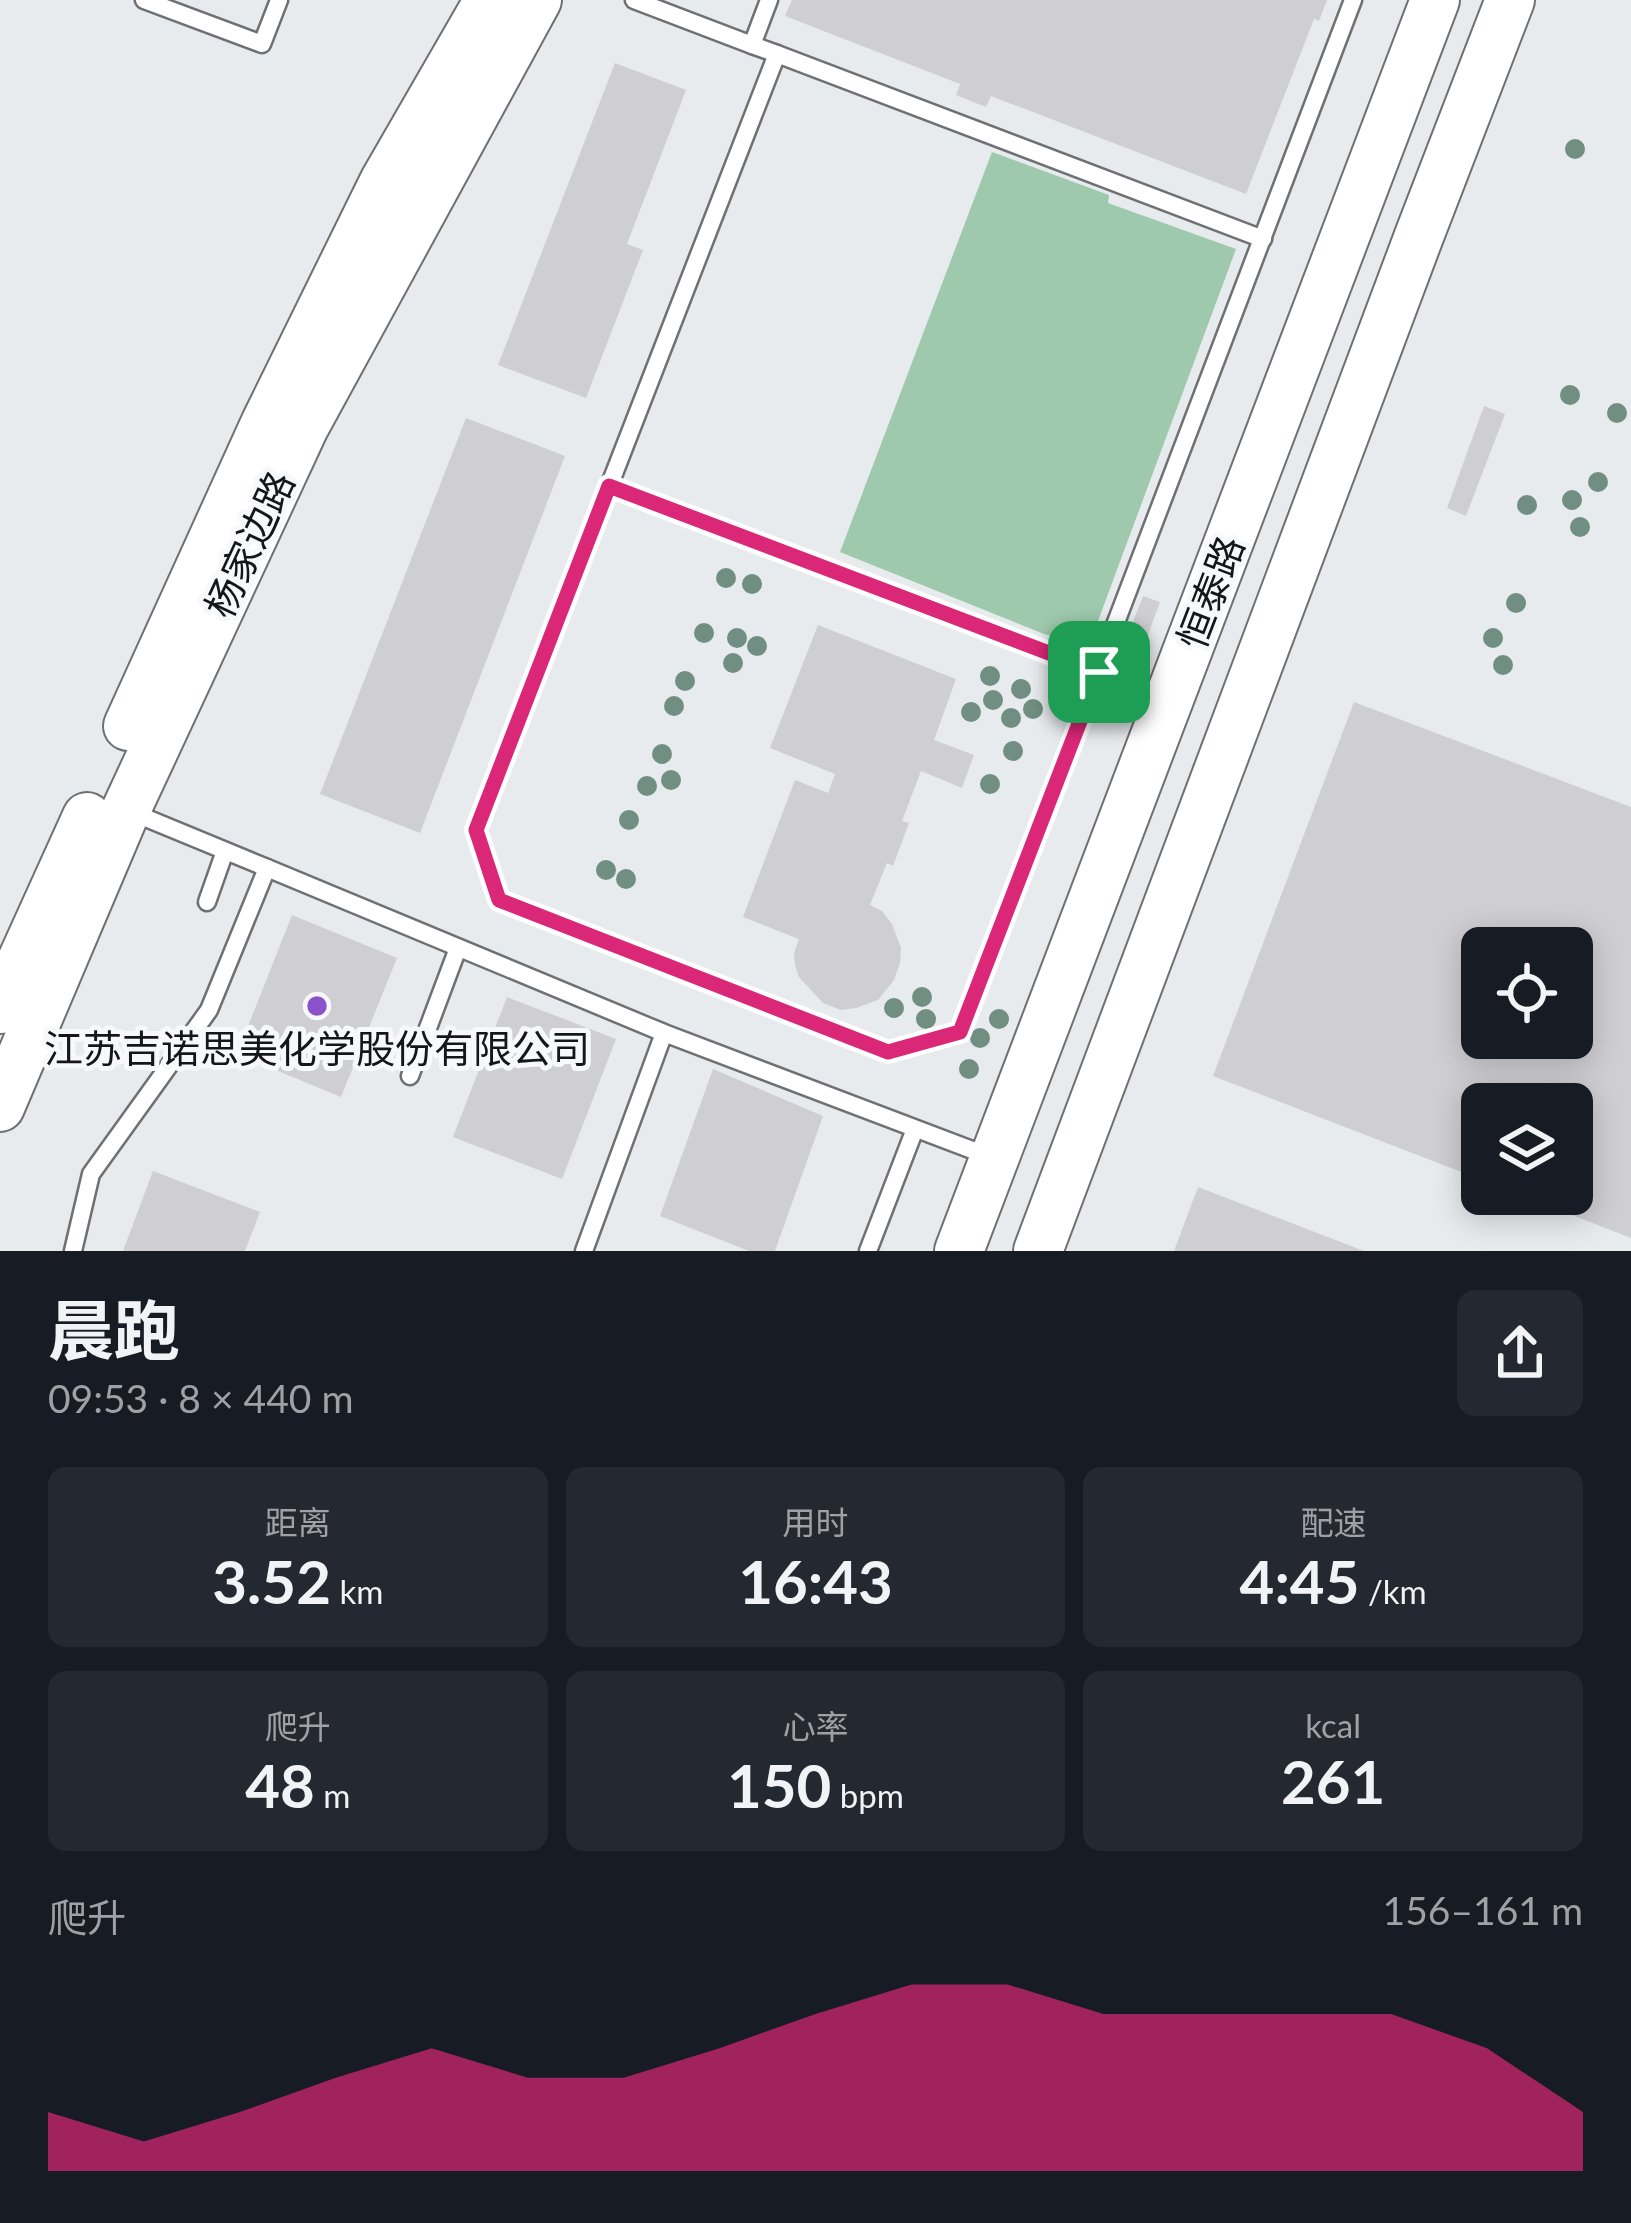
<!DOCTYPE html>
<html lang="zh">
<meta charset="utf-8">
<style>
body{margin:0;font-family:Lato,"Noto Sans SC",sans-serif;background:#242831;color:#f1f3f6;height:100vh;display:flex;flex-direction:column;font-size:45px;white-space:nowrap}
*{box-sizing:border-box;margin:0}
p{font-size:39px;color:#9ea1a6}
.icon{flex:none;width:66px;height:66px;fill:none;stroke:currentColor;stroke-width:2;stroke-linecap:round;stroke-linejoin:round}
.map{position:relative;height:1251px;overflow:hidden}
.details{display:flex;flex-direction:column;background:#171b24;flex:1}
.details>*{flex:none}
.fabs{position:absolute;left:1461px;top:927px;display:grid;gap:24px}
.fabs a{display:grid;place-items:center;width:132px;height:132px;border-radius:18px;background:#171b24;box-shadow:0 6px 30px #0003;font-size:60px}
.pin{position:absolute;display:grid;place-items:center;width:102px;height:102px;color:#fff;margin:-51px;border-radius:24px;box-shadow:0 6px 18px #0006}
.round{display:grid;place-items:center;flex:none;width:126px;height:126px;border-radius:18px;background:#242831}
.headline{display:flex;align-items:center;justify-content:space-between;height:204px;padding:0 48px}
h1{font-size:66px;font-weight:700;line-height:90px}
.stats{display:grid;grid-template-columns:repeat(3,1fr);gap:18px;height:204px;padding:12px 48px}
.stats div{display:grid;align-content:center;border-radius:18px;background:#242831;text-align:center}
.stats b{font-size:60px;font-weight:700}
.stats small{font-size:33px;font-weight:400}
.stats p{font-size:33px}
.chart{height:336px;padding:24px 48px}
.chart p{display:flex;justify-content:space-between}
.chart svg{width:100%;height:216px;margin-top:12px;fill:#db2777;opacity:.7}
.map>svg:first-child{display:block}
.green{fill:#9ec9ad}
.building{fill:#cfced2;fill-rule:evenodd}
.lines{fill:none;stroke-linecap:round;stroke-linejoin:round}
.lane-casing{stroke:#6e7073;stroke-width:21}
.secondary-casing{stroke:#6e7073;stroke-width:52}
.lane{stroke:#fff;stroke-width:16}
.secondary{stroke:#fff;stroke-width:48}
.tree{fill:#708f82}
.route-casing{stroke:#fff;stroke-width:24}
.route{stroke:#db2777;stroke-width:15}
.poi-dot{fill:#8b53cb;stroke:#f6f8fc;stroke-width:4.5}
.labels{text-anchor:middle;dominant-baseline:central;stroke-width:10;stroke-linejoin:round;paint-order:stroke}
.street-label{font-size:39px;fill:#151617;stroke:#f6f8fc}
.poi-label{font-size:39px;fill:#151617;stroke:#f6f8fc}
</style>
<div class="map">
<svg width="1631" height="1251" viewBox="0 0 1631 1251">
<rect width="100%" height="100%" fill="#e8ebee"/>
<!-- green -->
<path class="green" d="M 992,152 L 1109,195 L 1108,203 L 1236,249 L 1098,621 L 1077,644 L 1044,634 L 840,552 Z"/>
<!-- building -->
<g class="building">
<path d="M 792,0 L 1327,0 L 1319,21 L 1314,19 L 1246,194 L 991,96 L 986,107 L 956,95 L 960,84 L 785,16 Z"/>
<path d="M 615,63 L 686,90 L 627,244 L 643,250 L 586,398 L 498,365 Z"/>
<path d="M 1484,406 L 1505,414 L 1466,516 L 1447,508 Z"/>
<path d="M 466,418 L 565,456 L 420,833 L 320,794 Z"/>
<path d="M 1143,596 L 1160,602 L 1141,654 L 1123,647 Z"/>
<path d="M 818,625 L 956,679 L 934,740 L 974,755 L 962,788 L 921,771 L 902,821 L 909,823 L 893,866 L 887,863 L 870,905 L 882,911 L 892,924 L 901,948 L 900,963 L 894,980 L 878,1000 L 856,1008 L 841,1010 L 823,1003 L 799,977 L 795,965 L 794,953 L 799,939 L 743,917 L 795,780 L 828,793 L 835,774 L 770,748 Z"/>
<path d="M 1354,702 L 1631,807 L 1631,1238 L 1518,1194 L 1572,1194 L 1572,1104 L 1482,1104 L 1482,1180 L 1213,1076 ZM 1482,948 L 1572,948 L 1572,1038 L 1482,1038 Z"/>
<path d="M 292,915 L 397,958 L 341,1097 L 237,1054 Z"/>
<path d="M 507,997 L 616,1039 L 562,1179 L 453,1137 Z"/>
<path d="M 713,1069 L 823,1116 L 775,1251 L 749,1251 L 660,1216 Z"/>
<path d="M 153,1171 L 260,1212 L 245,1251 L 123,1251 Z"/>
<path d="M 1198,1187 L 1364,1251 L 1174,1251 Z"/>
</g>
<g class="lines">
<!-- lane casing -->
<g class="lane-casing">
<g id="lane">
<path d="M 144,0 L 262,44 L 279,0"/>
<path d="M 634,0 L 752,45 L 769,0"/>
<path d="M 752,45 L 777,54 L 476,829 L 499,900 L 888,1053 L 960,1032 L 1353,0"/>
<path d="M 777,54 L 1263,239"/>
<path d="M 609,486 L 1163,697"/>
<path d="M 129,811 L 267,868"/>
<path d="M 207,902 L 225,851"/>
<path d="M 410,1076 L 458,948"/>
<path d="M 73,1251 L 91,1174 L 209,1010 L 267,868 L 664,1033 L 988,1156"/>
<path d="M 584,1251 L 664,1033"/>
<path d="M 868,1251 L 915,1129"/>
</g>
</g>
<!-- secondary casing -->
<g class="secondary-casing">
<g id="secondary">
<path d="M 128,726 L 266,422 L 384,182 L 489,0"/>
<path d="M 0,1009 L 87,817"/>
<path d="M 0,1107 L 126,810 L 304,427 L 537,0"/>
<path d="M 959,1251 L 1435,0"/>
<path d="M 1038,1251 L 1419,236 L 1510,0"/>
</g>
</g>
<!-- lane -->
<use href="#lane" class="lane"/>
<!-- secondary -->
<use href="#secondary" class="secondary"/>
</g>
<!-- trees -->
<g class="tree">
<circle cx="1575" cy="149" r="10"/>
<circle cx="1570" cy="395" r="10"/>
<circle cx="1617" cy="413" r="10"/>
<circle cx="1598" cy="482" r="10"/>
<circle cx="1572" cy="500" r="10"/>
<circle cx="1527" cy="505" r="10"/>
<circle cx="1580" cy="527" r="10"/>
<circle cx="726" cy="578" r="10"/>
<circle cx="752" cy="584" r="10"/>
<circle cx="1516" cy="603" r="10"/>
<circle cx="704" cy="633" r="10"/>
<circle cx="737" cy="638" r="10"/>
<circle cx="1493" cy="638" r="10"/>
<circle cx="757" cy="646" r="10"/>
<circle cx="733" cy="663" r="10"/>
<circle cx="1503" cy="665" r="10"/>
<circle cx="990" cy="676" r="10"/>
<circle cx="685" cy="681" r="10"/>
<circle cx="1021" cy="689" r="10"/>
<circle cx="993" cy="700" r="10"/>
<circle cx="674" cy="706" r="10"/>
<circle cx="1033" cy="709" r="10"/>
<circle cx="971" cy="712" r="10"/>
<circle cx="1011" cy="718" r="10"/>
<circle cx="1013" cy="751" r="10"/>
<circle cx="662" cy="754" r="10"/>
<circle cx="671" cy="780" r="10"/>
<circle cx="990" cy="784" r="10"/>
<circle cx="647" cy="786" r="10"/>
<circle cx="629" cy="820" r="10"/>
<circle cx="606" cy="870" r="10"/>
<circle cx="626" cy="879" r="10"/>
<circle cx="922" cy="997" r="10"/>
<circle cx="894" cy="1008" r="10"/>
<circle cx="926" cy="1019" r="10"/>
<circle cx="999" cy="1019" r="10"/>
<circle cx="980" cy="1038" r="10"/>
<circle cx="969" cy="1069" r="10"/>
</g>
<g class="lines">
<!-- route casing -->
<g class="route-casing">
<path id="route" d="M 609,486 L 1099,672 L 960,1032 L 888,1052 L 499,900 L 476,830 Z"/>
</g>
<!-- route -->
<use href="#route" class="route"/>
</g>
<!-- markers -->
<circle class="poi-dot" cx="317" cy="1006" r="12"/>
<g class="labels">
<!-- street labels -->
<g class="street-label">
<text transform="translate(249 544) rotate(-65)">杨家边路</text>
<text transform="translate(1210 592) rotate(-69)">恒泰路</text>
</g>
<!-- poi labels -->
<g class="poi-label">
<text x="317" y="1048">江苏吉诺思美化学股份有限公司</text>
</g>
</g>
</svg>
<div class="fabs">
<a><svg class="icon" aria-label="locate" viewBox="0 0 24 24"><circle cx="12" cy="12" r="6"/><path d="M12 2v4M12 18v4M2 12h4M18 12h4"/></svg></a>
<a><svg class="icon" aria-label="layers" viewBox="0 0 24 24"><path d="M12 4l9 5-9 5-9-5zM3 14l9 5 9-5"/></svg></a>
</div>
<div class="pin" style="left:1099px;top:672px;background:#1e9e55"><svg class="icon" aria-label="arrive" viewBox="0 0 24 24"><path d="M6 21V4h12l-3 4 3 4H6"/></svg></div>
</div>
<section class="details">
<div class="headline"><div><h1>晨跑</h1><p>09:53 · 8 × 440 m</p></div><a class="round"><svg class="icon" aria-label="share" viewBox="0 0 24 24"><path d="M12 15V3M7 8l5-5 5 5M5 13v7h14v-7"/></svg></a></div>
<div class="stats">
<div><p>距离</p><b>3.52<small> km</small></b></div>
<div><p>用时</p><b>16:43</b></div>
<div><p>配速</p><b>4:45<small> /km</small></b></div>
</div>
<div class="stats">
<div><p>爬升</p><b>48<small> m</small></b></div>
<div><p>心率</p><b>150<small> bpm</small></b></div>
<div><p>kcal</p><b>261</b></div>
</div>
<div class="chart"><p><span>爬升</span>156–161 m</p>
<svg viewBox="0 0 160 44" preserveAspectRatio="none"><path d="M0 44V32L10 38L20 32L30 25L40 19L50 25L60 25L70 19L80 12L90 6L100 6L110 12L120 12L130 12L140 12L150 19L160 32V44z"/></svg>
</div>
</section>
